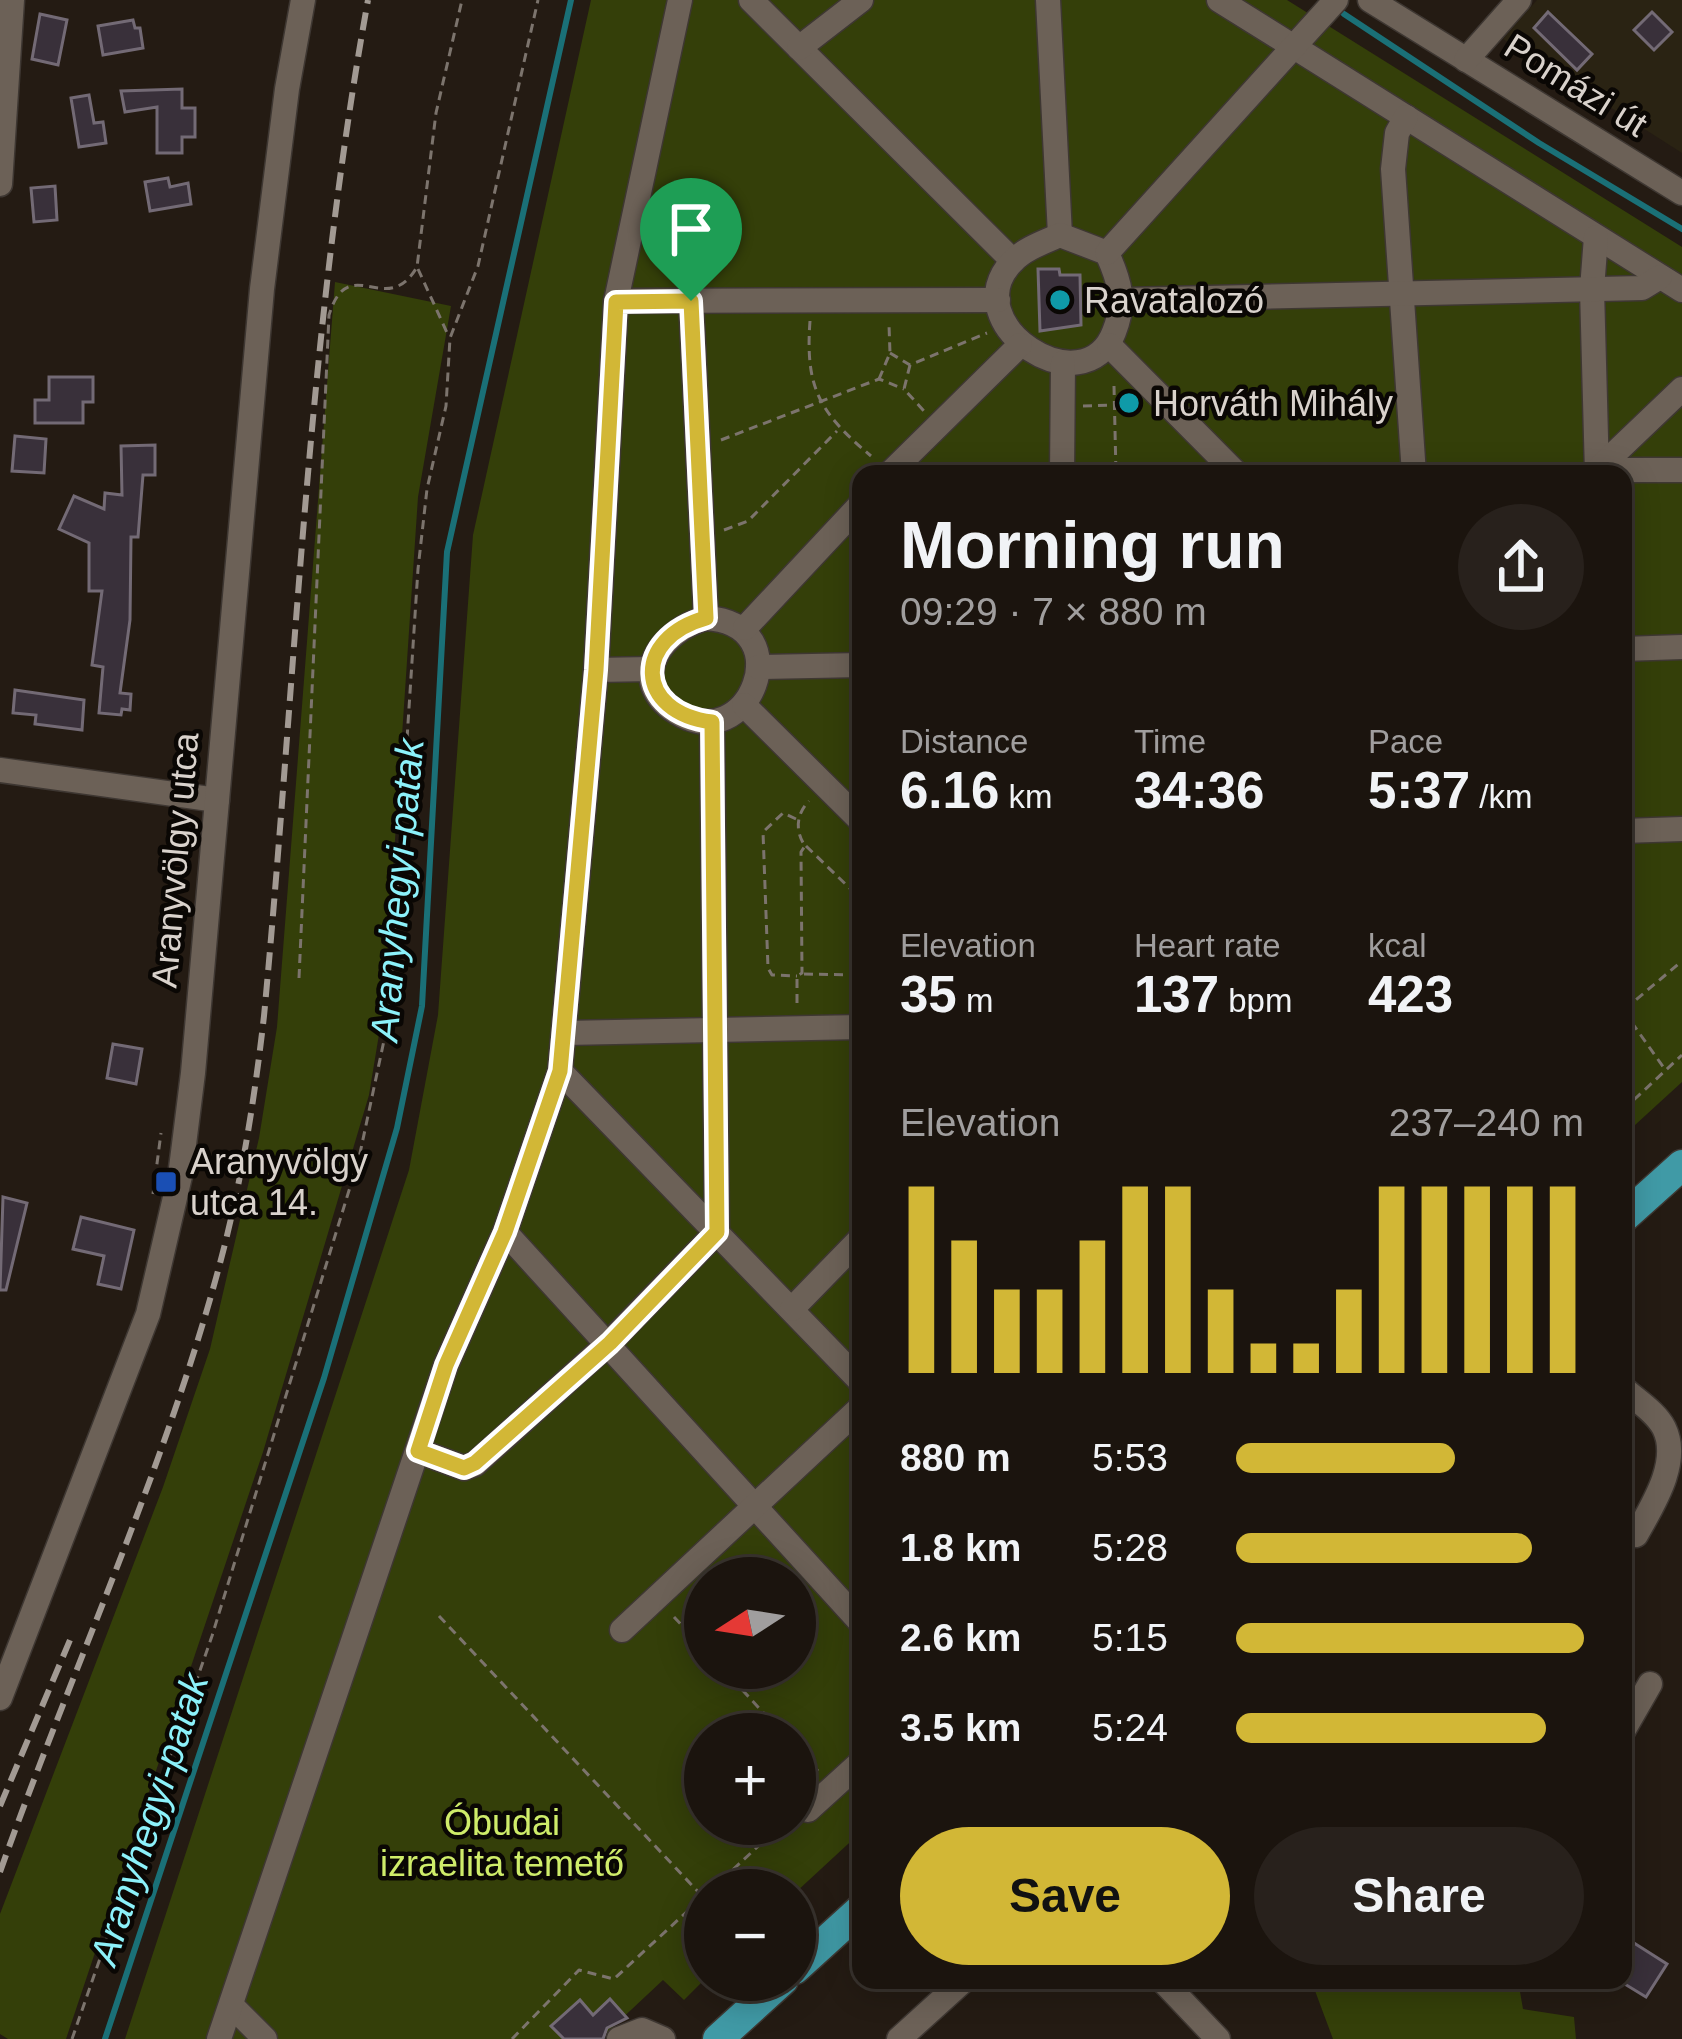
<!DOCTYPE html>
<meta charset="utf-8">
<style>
body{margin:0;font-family:Helvetica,sans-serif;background:#28211c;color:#f1f3f6;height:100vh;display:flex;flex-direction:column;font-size:45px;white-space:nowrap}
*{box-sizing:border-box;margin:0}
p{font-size:39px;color:#a09e9e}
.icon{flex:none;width:66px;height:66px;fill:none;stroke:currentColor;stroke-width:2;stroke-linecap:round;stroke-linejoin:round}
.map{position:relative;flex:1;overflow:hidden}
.sheet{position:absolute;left:852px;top:465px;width:780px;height:1524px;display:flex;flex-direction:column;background:#1b140e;border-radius:24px;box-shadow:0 6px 30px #0003,0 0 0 3px #39332e}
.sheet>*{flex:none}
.needle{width:78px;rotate:258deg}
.controls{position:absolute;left:684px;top:1557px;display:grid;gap:24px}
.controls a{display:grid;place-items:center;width:132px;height:132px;border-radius:50%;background:#1b140e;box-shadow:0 6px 30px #0003,0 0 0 3px #39332e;font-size:60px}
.pin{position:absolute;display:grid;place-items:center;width:102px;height:102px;color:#fff;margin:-123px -51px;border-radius:50% 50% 50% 0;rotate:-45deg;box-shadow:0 0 12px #0007}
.pin .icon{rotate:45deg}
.round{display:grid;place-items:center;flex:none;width:126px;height:126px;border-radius:63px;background:#28211c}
.overview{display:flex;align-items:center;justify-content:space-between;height:204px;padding:0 48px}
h1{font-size:66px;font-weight:800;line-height:90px}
.metrics{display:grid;grid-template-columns:repeat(3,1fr);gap:18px;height:204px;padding:12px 48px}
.metrics div{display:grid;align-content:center}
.metrics b{font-size:51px;font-weight:800}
.metrics small{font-size:33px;font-weight:400}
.metrics p{font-size:33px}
.chart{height:336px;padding:24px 48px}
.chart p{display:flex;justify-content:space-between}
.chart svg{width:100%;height:216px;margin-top:12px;stroke:#d2b736;stroke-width:6}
.primary-button{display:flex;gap:24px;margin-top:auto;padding:24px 48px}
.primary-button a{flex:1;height:138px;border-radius:72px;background:#d2b736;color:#111;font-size:48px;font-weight:800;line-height:138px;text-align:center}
.primary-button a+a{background:#28211c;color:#f1f3f6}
ul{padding:0 48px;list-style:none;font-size:39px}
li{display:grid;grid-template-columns:192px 144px 1fr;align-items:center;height:90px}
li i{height:30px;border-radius:15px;background:#d2b736}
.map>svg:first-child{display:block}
.industrial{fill:#2a2313}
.green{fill:#343f09;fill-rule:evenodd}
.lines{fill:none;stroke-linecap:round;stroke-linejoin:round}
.stream{stroke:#1a7077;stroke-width:6}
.building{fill:#39303a;stroke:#736a75;stroke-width:3}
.minor-casing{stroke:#3e3732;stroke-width:27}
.major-casing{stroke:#3e3732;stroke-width:33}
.path{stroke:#7c746d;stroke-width:3;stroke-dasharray:9 6;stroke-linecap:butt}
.minor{stroke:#6c6157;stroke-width:24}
.major{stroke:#409aa6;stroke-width:30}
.rail{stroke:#a29a93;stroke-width:6;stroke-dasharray:18 9;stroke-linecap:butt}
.route-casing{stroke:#fff;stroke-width:24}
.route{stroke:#d2b736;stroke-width:15}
.culture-dot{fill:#0f9aa8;stroke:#0a0704;stroke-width:4.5}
.transit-dot{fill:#1a4fb4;stroke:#0a0704;stroke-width:4.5}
.labels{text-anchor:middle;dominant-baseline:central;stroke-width:9;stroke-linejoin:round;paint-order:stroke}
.street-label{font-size:36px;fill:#d9d2cc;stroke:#0a0704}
.poi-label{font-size:36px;fill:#d9d2cc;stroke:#0a0704;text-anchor:start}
.park-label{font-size:36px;fill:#cfec6a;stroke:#0a0704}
.water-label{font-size:39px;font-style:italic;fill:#8cf1fa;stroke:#0a0704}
</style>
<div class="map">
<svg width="1682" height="2039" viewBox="0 0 1682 2039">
<rect width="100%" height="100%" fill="#241b13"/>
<!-- industrial -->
<path class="industrial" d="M 1537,0 L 1682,0 L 1682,153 L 1503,39 Z"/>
<!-- green -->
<g class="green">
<path d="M 591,0 L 1287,0 L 1682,247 L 1682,1082 L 1623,1136 L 1623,474 L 861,474 L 861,1832 L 795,1893 L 795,1890 L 705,1890 L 705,1979 L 684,2000 L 663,1980 L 600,2039 L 125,2039 L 409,1170 L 438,1015 L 473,535 ZM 705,1578 L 795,1578 L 795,1668 L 705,1668 ZM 705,1734 L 795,1734 L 795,1824 L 705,1824 Z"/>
<path d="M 335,282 L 451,306 L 418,497 L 384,1004 L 369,1095 L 263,1452 L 66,2039 L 8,2039 L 0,2034 L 0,1914 L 163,1487 L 210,1349 L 259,1138 L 277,1027 Z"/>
<path d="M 1311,1980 L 1518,1980 L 1523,2009 L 1574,2017 L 1576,2039 L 1333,2039 Z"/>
</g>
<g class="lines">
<!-- stream -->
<g class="stream">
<path d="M 1344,14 L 1539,143 L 1682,229"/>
<path d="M 105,2039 L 324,1378 L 397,1128 L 422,1006 L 447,552 L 571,0"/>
</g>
</g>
<!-- building -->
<g class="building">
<path d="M 1548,12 L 1592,54 L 1577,70 L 1534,28 Z"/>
<path d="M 1652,12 L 1672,32 L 1654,50 L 1634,30 Z"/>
<path d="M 40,14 L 67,20 L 58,65 L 32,59 Z"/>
<path d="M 133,20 L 135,28 L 140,28 L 143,48 L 103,55 L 98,26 Z"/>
<path d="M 182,89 L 182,108 L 195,108 L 195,137 L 182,137 L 182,153 L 157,153 L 157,107 L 125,112 L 121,91 Z"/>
<path d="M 89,95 L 94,123 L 103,122 L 106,143 L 79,147 L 71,98 Z"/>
<path d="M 168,178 L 170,187 L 188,183 L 191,204 L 150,211 L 145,182 Z"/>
<path d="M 55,186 L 57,220 L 34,222 L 31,188 Z"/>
<path d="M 1038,269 L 1059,269 L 1060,275 L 1080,275 L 1081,325 L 1040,331 Z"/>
<path d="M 49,377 L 93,377 L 93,402 L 83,402 L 83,423 L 35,423 L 35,400 L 49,400 Z"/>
<path d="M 15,436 L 46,439 L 44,473 L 12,471 Z"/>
<path d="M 155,445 L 155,475 L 143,475 L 138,537 L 131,537 L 130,620 L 120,693 L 131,694 L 130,710 L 122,709 L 121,715 L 99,713 L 103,667 L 92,665 L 102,591 L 89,591 L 89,543 L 59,529 L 74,496 L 104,509 L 105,493 L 122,495 L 121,446 Z"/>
<path d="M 15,690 L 84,700 L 82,730 L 35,724 L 36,715 L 13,713 Z"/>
<path d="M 113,1044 L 142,1049 L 136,1084 L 107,1078 Z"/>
<path d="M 3,1197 L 27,1203 L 6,1290 L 0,1290 Z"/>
<path d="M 81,1217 L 134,1230 L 121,1289 L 98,1284 L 104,1256 L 73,1249 Z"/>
<path d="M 1634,1943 L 1667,1964 L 1646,1997 L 1623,1983 L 1623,1960 Z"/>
<path d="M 610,1999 L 627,2018 L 607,2028 L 603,2039 L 564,2039 L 551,2026 L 580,2000 L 593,2015 Z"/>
</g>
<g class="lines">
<!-- minor casing -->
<g class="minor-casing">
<g id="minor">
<path d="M 751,0 L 1013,261"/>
<path d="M 1048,0 L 1060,235"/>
<path d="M 1219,0 L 1682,290"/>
<path d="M 1370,0 L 1682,193"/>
<path d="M 799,48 L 861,0"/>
<path d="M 1466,60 L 1519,0"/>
<path d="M 1406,117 L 1397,133 L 1393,169 L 1414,474"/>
<path d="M 0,184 L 12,0"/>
<path d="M 1060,235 L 1107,253 C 1120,282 1126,302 1114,332 C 1085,409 953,324 1012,262 C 1024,249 1044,242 1060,235 Z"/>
<path d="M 1596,237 L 1592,289 L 1597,474"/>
<path d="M 1107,253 L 1336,0"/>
<path d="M 1124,300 L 1642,288 L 1660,277"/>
<path d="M 616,301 L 998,300"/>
<path d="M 691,301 L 706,618"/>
<path d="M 1109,345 L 1237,474"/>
<path d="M 1597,470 L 1682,470"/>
<path d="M 889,474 L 1020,345"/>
<path d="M 1062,474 L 1063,363"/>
<path d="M 1593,474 L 1682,389"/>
<path d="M 706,618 C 802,624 749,759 676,712 C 625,679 662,630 706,618 Z"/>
<path d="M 745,628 L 861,504"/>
<path d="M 1623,649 L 1682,647"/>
<path d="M 758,667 L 861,665"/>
<path d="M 596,670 L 651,669"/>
<path d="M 744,705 L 861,821"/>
<path d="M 0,770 L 217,800"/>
<path d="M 1623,831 L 1682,829"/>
<path d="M 565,1033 L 861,1027"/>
<path d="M 560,1071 L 861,1382"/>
<path d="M 505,1232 L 861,1623"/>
<path d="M 792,1309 L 861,1238"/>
<path d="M 1623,1388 C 1636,1400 1656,1412 1664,1428 C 1681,1462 1652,1506 1636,1535"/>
<path d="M 418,1451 L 464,1468 L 475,1464 L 609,1343 L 717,1232 L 712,722"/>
<path d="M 622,1630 L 861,1407"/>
<path d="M 0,1698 L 148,1314 L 180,1176 L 193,1073 L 262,289 L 287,89 L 303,0"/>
<path d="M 1623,1731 L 1650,1684"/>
<path d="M 808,1810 L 861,1762"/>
<path d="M 1162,1980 L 1218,2039"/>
<path d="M 232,2006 L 265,2039"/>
<path d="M 219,2039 L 446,1365 L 505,1232 L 560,1071 L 596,670 L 616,301 L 680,0"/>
<path d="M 619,2039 L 642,2030 L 663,2039"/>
<path d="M 899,2039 L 964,1980"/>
</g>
</g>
<!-- major casing -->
<g class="major-casing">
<g id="major">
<path d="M 1623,1218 L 1682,1165"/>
<path d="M 795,1969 L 861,1909"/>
<path d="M 718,2039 L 783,1980"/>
</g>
</g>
<!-- path -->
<g class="path">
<path d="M 418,269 L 449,337"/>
<path d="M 810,321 C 805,389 820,413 871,456"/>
<path d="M 890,353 L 910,365 L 987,333"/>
<path d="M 910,365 L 904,389 L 924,411"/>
<path d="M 879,379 L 890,353 L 889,325"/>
<path d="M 1114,386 L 1116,474"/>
<path d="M 1083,406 L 1115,405"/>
<path d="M 721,440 L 879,379 L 904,389"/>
<path d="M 724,530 L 748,521 L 837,431"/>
<path d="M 796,819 L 783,813 L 763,832 L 768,968 L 772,975 L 797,976"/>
<path d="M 806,846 L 861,899"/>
<path d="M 804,974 L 861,975"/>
<path d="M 299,978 L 329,315 C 349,250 386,320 417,267 L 436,113 L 462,0"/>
<path d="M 797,1003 L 797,976 L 802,973 L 801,852 L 805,846 C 795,831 796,814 809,801"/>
<path d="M 1623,1006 L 1631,1004 L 1682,961"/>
<path d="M 1623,1010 L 1664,1068"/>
<path d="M 1623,1110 L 1682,1055"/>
<path d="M 153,1194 L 161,1133"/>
<path d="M 439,1616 L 703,1897"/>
<path d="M 674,1617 L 705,1650"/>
<path d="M 722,1668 L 783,1734"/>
<path d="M 795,1746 L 818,1771"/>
<path d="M 711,1890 L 782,1824"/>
<path d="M 72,2039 L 212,1636 L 359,1158 L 389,1017 L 418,569 L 427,489 L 446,406 L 450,338 L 478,266 L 538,0"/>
<path d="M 512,2039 L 579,1970 L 614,1979 L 705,1895"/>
</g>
<!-- minor -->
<use href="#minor" class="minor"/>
<!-- major -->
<use href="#major" class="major"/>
<!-- rail -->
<g class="rail">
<path d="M 0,1806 L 70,1640"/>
<path d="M 0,1872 C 70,1674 160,1481 216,1278 C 240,1192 254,1104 264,1016 C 296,677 307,336 368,0"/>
</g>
</g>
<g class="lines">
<!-- route casing -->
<g class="route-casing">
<path id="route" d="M 691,301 L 706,618 C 633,638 634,712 712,722 L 717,1232 L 610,1343 L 475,1463 L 464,1468 L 418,1451 L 446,1365 L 505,1232 L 560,1071 L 596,670 L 616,302 Z"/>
</g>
<!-- route -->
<use href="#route" class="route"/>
</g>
<!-- markers -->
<g class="culture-dot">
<circle cx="1060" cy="300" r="12"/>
<circle cx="1129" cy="403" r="12"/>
</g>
<rect class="transit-dot" x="154" y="1170" width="24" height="24" rx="6"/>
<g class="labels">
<!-- street labels -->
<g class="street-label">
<text transform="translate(1576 85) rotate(32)">Pomázi út</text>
<text transform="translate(175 860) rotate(-85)">Aranyvölgy utca</text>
</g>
<!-- poi labels -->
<g class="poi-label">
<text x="1084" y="300">Ravatalozó</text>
<text x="1153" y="403">Horváth Mihály</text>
<text x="190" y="1161">Aranyvölgy<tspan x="190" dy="41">utca 14.</tspan></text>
</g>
<!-- park labels -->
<g class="park-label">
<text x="502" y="1822">Óbudai<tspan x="502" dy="41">izraelita temető</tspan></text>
</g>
<!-- water labels -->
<g class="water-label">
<text transform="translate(397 890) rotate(-85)">Aranyhegyi-patak</text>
<text transform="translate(149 1819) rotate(-72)">Aranyhegyi-patak</text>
</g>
</g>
</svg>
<div class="controls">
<a><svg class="needle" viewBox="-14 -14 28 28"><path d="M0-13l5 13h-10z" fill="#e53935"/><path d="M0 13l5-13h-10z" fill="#a09e9e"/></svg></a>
<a>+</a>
<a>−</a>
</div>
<div class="pin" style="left:691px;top:301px;background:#1e9e55"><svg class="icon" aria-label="arrive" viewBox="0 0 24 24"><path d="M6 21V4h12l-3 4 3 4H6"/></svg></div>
<section class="sheet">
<div class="overview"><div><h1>Morning run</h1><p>09:29 · 7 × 880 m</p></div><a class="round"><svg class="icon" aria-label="share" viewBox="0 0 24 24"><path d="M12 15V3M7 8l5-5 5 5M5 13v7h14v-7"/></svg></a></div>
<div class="metrics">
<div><p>Distance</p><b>6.16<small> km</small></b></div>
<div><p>Time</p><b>34:36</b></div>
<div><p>Pace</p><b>5:37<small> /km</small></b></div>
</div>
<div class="metrics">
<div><p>Elevation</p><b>35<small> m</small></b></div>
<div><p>Heart rate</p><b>137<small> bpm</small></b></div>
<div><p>kcal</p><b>423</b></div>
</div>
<div class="chart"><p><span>Elevation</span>237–240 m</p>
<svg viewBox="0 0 160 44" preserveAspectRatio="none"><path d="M5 44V6M15 44V17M25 44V27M35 44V27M45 44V17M55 44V6M65 44V6M75 44V27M85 44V38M95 44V38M105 44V27M115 44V6M125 44V6M135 44V6M145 44V6M155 44V6"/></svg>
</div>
<ul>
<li><b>880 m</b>5:53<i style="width:63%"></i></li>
<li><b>1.8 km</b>5:28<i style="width:85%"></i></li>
<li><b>2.6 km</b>5:15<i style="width:100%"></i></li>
<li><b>3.5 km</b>5:24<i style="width:89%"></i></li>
</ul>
<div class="primary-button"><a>Save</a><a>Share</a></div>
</section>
</div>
